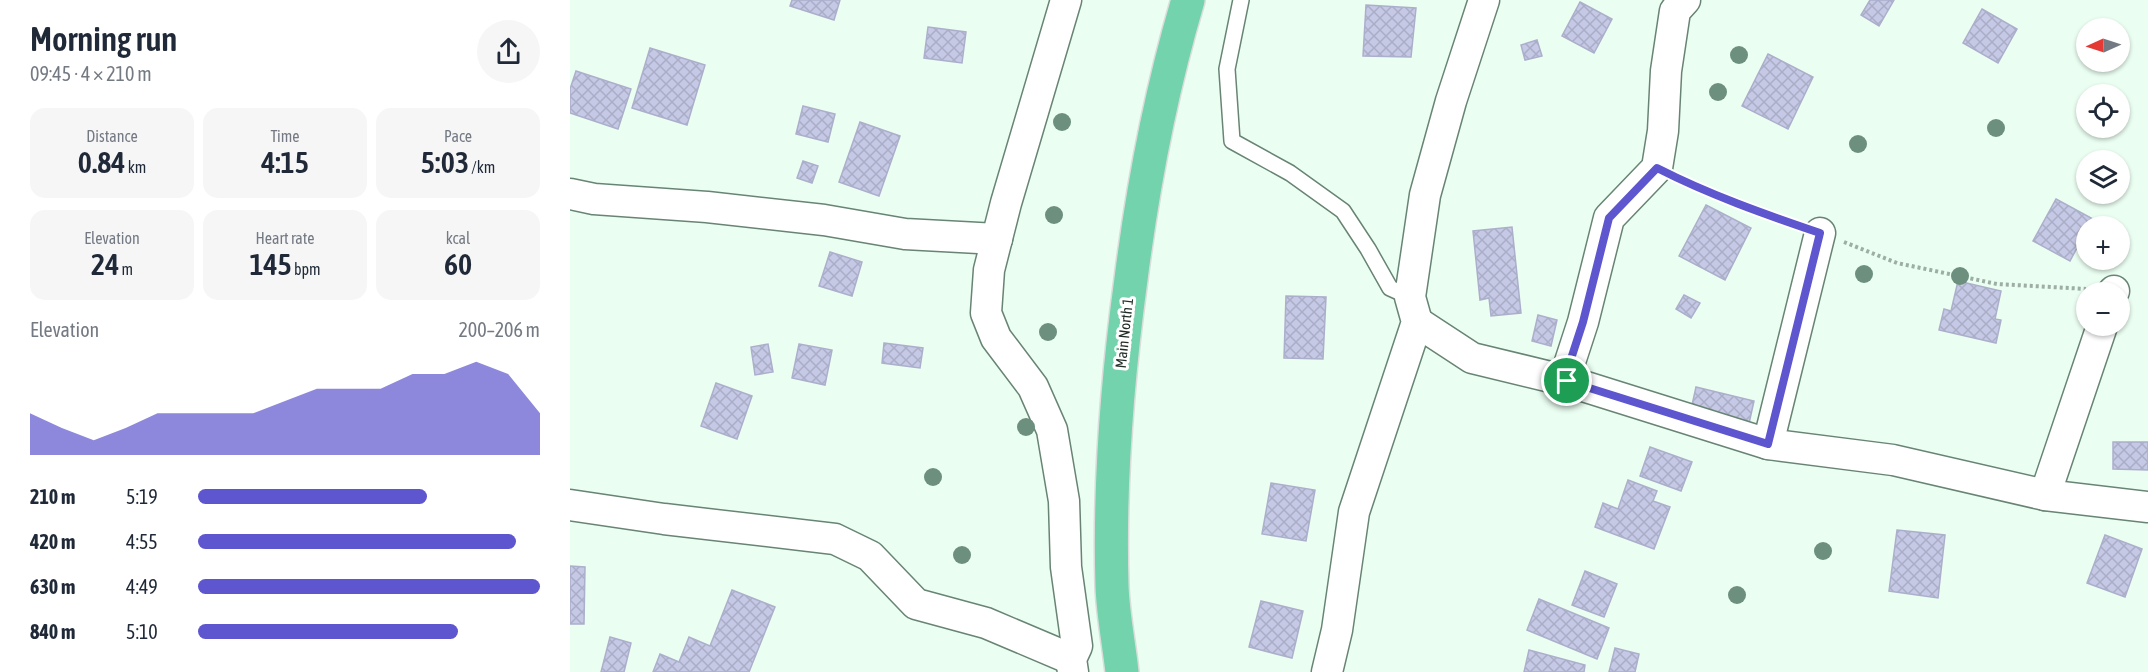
<!DOCTYPE html>
<meta charset="utf-8">
<style>
body{margin:0;font-family:"Asap Condensed",sans-serif;background:#f6f6f7;color:#1f2937;height:100vh;display:flex;flex-direction:column;font-size:22px;white-space:nowrap}
*{box-sizing:border-box;margin:0}
p{font-size:20px;color:#747a83}
.icon{flex:none;width:33px;height:33px;fill:none;stroke:currentColor;stroke-width:2;stroke-linecap:round;stroke-linejoin:round}
.map{position:relative;flex:1;overflow:hidden}
.panel{display:flex;flex-direction:column;background:#fff;width:570px}
.panel>*{flex:none}
.needle{width:39px;rotate:267deg}
.tools{position:absolute;left:1506px;top:18px;display:grid;gap:12px}
.tools a{display:grid;place-items:center;width:54px;height:54px;border-radius:50%;background:#fff;box-shadow:0 2px 4px #0004;font-size:30px}
.pin{position:absolute;display:grid;place-items:center;width:51px;height:51px;color:#fff;margin:-26px;border:3px solid #fff;border-radius:50%;box-shadow:0 2px 6px #0007}
.round{display:grid;place-items:center;flex:none;width:63px;height:63px;border-radius:32px;background:#f6f6f7}
.overview{display:flex;align-items:center;justify-content:space-between;height:102px;padding:0 30px}
h1{font-size:33px;font-weight:600;line-height:45px}
.stats{display:grid;grid-template-columns:repeat(3,1fr);gap:9px;height:102px;padding:6px 30px}
.stats div{display:grid;align-content:center;border-radius:15px;background:#f6f6f7;text-align:center}
.stats b{font-size:30px;font-weight:600}
.stats small{font-size:16px;font-weight:400}
.stats p{font-size:16px}
.chart{height:168px;padding:12px 30px}
.chart p{display:flex;justify-content:space-between}
.chart svg{width:100%;height:108px;margin-top:6px;fill:#5e56ce;opacity:.7}
ul{padding:0 30px;list-style:none;font-size:20px}
li{display:grid;grid-template-columns:96px 72px 1fr;align-items:center;height:45px}
li i{height:15px;border-radius:8px;background:#5e56ce}
main{display:flex;flex:1;min-height:0}
.map>svg:first-child{display:block}
.building{fill:url(#building-cross-hatch);stroke:#acafcb;stroke-width:1.5}
.lines{fill:none;stroke-linecap:round;stroke-linejoin:round}
.service-casing{stroke:#688474;stroke-width:18}
.minor-casing{stroke:#688474;stroke-width:33}
.primary-casing{stroke:#dbdddc;stroke-width:36}
.path{stroke:#9daea4;stroke-width:4;stroke-dasharray:3 3;stroke-linecap:butt}
.service{stroke:#fff;stroke-width:15}
.minor{stroke:#fff;stroke-width:30}
.primary{stroke:#72d3ac;stroke-width:33}
.tree{fill:#6d907e}
.route-casing{stroke:#fff;stroke-width:12}
.route{stroke:#5e56ce;stroke-width:8}
.labels{text-anchor:middle;dominant-baseline:central;stroke-width:6;stroke-linejoin:round;paint-order:stroke}
.street-label{font-size:15px;fill:#212d26;stroke:#fff}
</style>
<main>
<section class="panel">
<div class="overview"><div><h1>Morning run</h1><p>09:45 · 4 × 210 m</p></div><a class="round"><svg class="icon" aria-label="share" viewBox="0 0 24 24"><path d="M12 15V3M7 8l5-5 5 5M5 13v7h14v-7"/></svg></a></div>
<div class="stats">
<div><p>Distance</p><b>0.84<small> km</small></b></div>
<div><p>Time</p><b>4:15</b></div>
<div><p>Pace</p><b>5:03<small> /km</small></b></div>
</div>
<div class="stats">
<div><p>Elevation</p><b>24<small> m</small></b></div>
<div><p>Heart rate</p><b>145<small> bpm</small></b></div>
<div><p>kcal</p><b>60</b></div>
</div>
<div class="chart"><p><span>Elevation</span>200–206 m</p>
<svg viewBox="0 0 160 44" preserveAspectRatio="none"><path d="M0 44V27L10 33L20 38L30 33L40 27L50 27L60 27L70 27L80 22L90 17L100 17L110 17L120 11L130 11L140 6L150 11L160 27V44z"/></svg>
</div>
<ul>
<li><b>210 m</b>5:19<i style="width:67%"></i></li>
<li><b>420 m</b>4:55<i style="width:93%"></i></li>
<li><b>630 m</b>4:49<i style="width:100%"></i></li>
<li><b>840 m</b>5:10<i style="width:76%"></i></li>
</ul>
</section>
<div class="map">
<svg width="1578" height="672" viewBox="0 0 1578 672">
<defs>
<pattern id="building-cross-hatch" width="8" height="8" patternUnits="userSpaceOnUse" patternTransform="scale(1.5)"><rect width="8" height="8" fill="#c6c9e6"/><path d="M0 0l8 8M0 8l8-8" fill="none" stroke="#aaadc5"/></pattern>
</defs>
<rect width="100%" height="100%" fill="#ebfef2"/>
<!-- building -->
<g class="building">
<path d="M 222,0 L 270,0 L 264,20 L 220,6 Z"/>
<path d="M 1300,0 L 1324,0 L 1309,26 L 1291,15 Z"/>
<path d="M 1010,2 L 1042,19 L 1024,53 L 992,36 Z"/>
<path d="M 796,5 L 846,8 L 841,57 L 793,56 Z"/>
<path d="M 1412,9 L 1447,29 L 1428,63 L 1393,43 Z"/>
<path d="M 358,27 L 396,32 L 392,63 L 354,58 Z"/>
<path d="M 967,40 L 972,56 L 955,60 L 951,45 Z"/>
<path d="M 80,48 L 135,65 L 117,125 L 62,108 Z"/>
<path d="M 1198,54 L 1243,77 L 1218,129 L 1172,106 Z"/>
<path d="M 6,71 L 61,89 L 48,129 L 0,113 L 0,89 Z"/>
<path d="M 233,106 L 265,114 L 258,142 L 226,134 Z"/>
<path d="M 290,122 L 330,136 L 309,196 L 269,182 Z"/>
<path d="M 233,161 L 248,166 L 242,183 L 227,178 Z"/>
<path d="M 1486,199 L 1523,219 L 1519,226 L 1516,226 L 1516,231 L 1500,261 L 1463,241 Z"/>
<path d="M 1136,205 L 1181,228 L 1155,280 L 1109,256 Z"/>
<path d="M 942,227 L 951,313 L 921,316 L 919,298 L 910,300 L 903,231 Z"/>
<path d="M 260,252 L 292,262 L 282,296 L 249,286 Z"/>
<path d="M 1388,281 L 1431,291 L 1425,319 L 1431,320 L 1426,343 L 1369,330 L 1374,309 L 1381,311 Z"/>
<path d="M 1114,295 L 1130,303 L 1121,318 L 1106,309 Z"/>
<path d="M 716,296 L 756,297 L 753,359 L 714,358 Z"/>
<path d="M 968,315 L 987,320 L 981,346 L 962,341 Z"/>
<path d="M 314,343 L 353,348 L 350,368 L 312,363 Z"/>
<path d="M 198,344 L 203,372 L 185,375 L 181,347 Z"/>
<path d="M 229,344 L 262,350 L 255,385 L 222,378 Z"/>
<path d="M 146,383 L 182,396 L 167,439 L 131,426 Z"/>
<path d="M 1126,387 L 1184,401 L 1178,428 L 1120,414 Z"/>
<path d="M 1543,442 L 1578,442 L 1578,470 L 1543,469 Z"/>
<path d="M 1080,447 L 1122,462 L 1111,491 L 1070,476 Z"/>
<path d="M 1058,480 L 1087,491 L 1083,501 L 1100,507 L 1084,549 L 1025,527 L 1033,503 L 1048,509 Z"/>
<path d="M 701,483 L 745,490 L 736,541 L 692,534 Z"/>
<path d="M 1327,530 L 1375,535 L 1368,598 L 1319,591 Z"/>
<path d="M 1535,535 L 1572,549 L 1555,597 L 1517,583 Z"/>
<path d="M 0,566 L 15,567 L 14,624 L 0,624 Z"/>
<path d="M 1015,571 L 1047,584 L 1034,617 L 1002,605 Z"/>
<path d="M 162,590 L 205,607 L 179,672 L 83,672 L 90,654 L 109,662 L 119,637 L 140,646 Z"/>
<path d="M 969,599 L 1039,628 L 1027,659 L 957,630 Z"/>
<path d="M 691,601 L 733,611 L 722,658 L 679,647 Z"/>
<path d="M 40,637 L 61,643 L 54,672 L 31,672 Z"/>
<path d="M 1045,648 L 1069,654 L 1065,672 L 1039,672 Z"/>
<path d="M 959,650 L 1015,665 L 1014,672 L 954,672 Z"/>
</g>
<g class="lines">
<!-- service casing -->
<g class="service-casing">
<path id="service" d="M 671,0 L 657,69 L 662,141 L 720,173 L 773,211 L 798,249 L 820,288 L 840,297"/>
</g>
<!-- minor casing -->
<g class="minor-casing">
<g id="minor">
<path d="M 496,0 L 436,203 L 419,270 L 416,313 L 426,338 L 463,387 L 482,430 L 494,501 L 496,567 L 507,646 L 501,659 L 503,672"/>
<path d="M 0,194 L 24,199 L 137,207 L 254,220 L 335,234 L 427,239"/>
<path d="M 1543,292 L 1544,291"/>
<path d="M 847,322 L 902,358 L 997,381 L 1198,444 L 1323,460 L 1475,495 L 1578,507"/>
<path d="M 997,381 L 999,365 L 1013,322 L 1039,218 L 1087,168 L 1093,131 L 1096,71 L 1105,11 L 1115,0"/>
<path d="M 1198,444 L 1250,233"/>
<path d="M 1475,495 L 1532,326"/>
<path d="M 0,505 L 94,519 L 265,539 L 300,556 L 346,604 L 416,623 L 501,659"/>
<path d="M 757,672 L 767,630 L 784,512 L 847,322 L 840,297 L 855,195 L 881,101 L 914,0"/>
</g>
</g>
<!-- primary casing -->
<g class="primary-casing">
<path id="primary" d="M 552,672 C 549,644 543,615 542,586 C 539,484 547,381 561,279 C 573,185 591,91 618,0"/>
</g>
<!-- path -->
<g class="path">
<path d="M 1109,180 L 1181,210 L 1225,225"/>
<path d="M 1274,242 L 1327,263 L 1427,284 L 1516,289"/>
</g>
<!-- service -->
<use href="#service" class="service"/>
<!-- minor -->
<use href="#minor" class="minor"/>
<!-- primary -->
<use href="#primary" class="primary"/>
</g>
<!-- trees -->
<g class="tree">
<circle cx="1169" cy="55" r="9"/>
<circle cx="1148" cy="92" r="9"/>
<circle cx="492" cy="122" r="9"/>
<circle cx="1426" cy="128" r="9"/>
<circle cx="1288" cy="144" r="9"/>
<circle cx="484" cy="215" r="9"/>
<circle cx="1294" cy="274" r="9"/>
<circle cx="1390" cy="276" r="9"/>
<circle cx="478" cy="332" r="9"/>
<circle cx="456" cy="427" r="9"/>
<circle cx="363" cy="477" r="9"/>
<circle cx="1253" cy="551" r="9"/>
<circle cx="392" cy="555" r="9"/>
<circle cx="1167" cy="595" r="9"/>
</g>
<g class="lines">
<!-- route casing -->
<g class="route-casing">
<path id="route" d="M 1087,168 C 1140,195 1194,214 1250,233 L 1198,444 L 997,381 L 999,365 L 1013,322 L 1039,218 Z"/>
</g>
<!-- route -->
<use href="#route" class="route"/>
</g>
<g class="labels">
<!-- street labels -->
<g class="street-label">
<text transform="translate(554 333) rotate(-84)">Main North 1</text>
</g>
</g>
</svg>
<div class="tools">
<a><svg class="needle" viewBox="-14 -14 28 28"><path d="M0-13l5 13h-10z" fill="#e53935"/><path d="M0 13l5-13h-10z" fill="#747a83"/></svg></a>
<a><svg class="icon" aria-label="locate" viewBox="0 0 24 24"><circle cx="12" cy="12" r="6"/><path d="M12 2v4M12 18v4M2 12h4M18 12h4"/></svg></a>
<a><svg class="icon" aria-label="layers" viewBox="0 0 24 24"><path d="M12 4l9 5-9 5-9-5zM3 14l9 5 9-5"/></svg></a>
<a>+</a>
<a>−</a>
</div>
<div class="pin" style="left:997px;top:381px;background:#1e9e55"><svg class="icon" aria-label="arrive" viewBox="0 0 24 24"><path d="M6 21V4h12l-3 4 3 4H6"/></svg></div>
</div>
</main>
